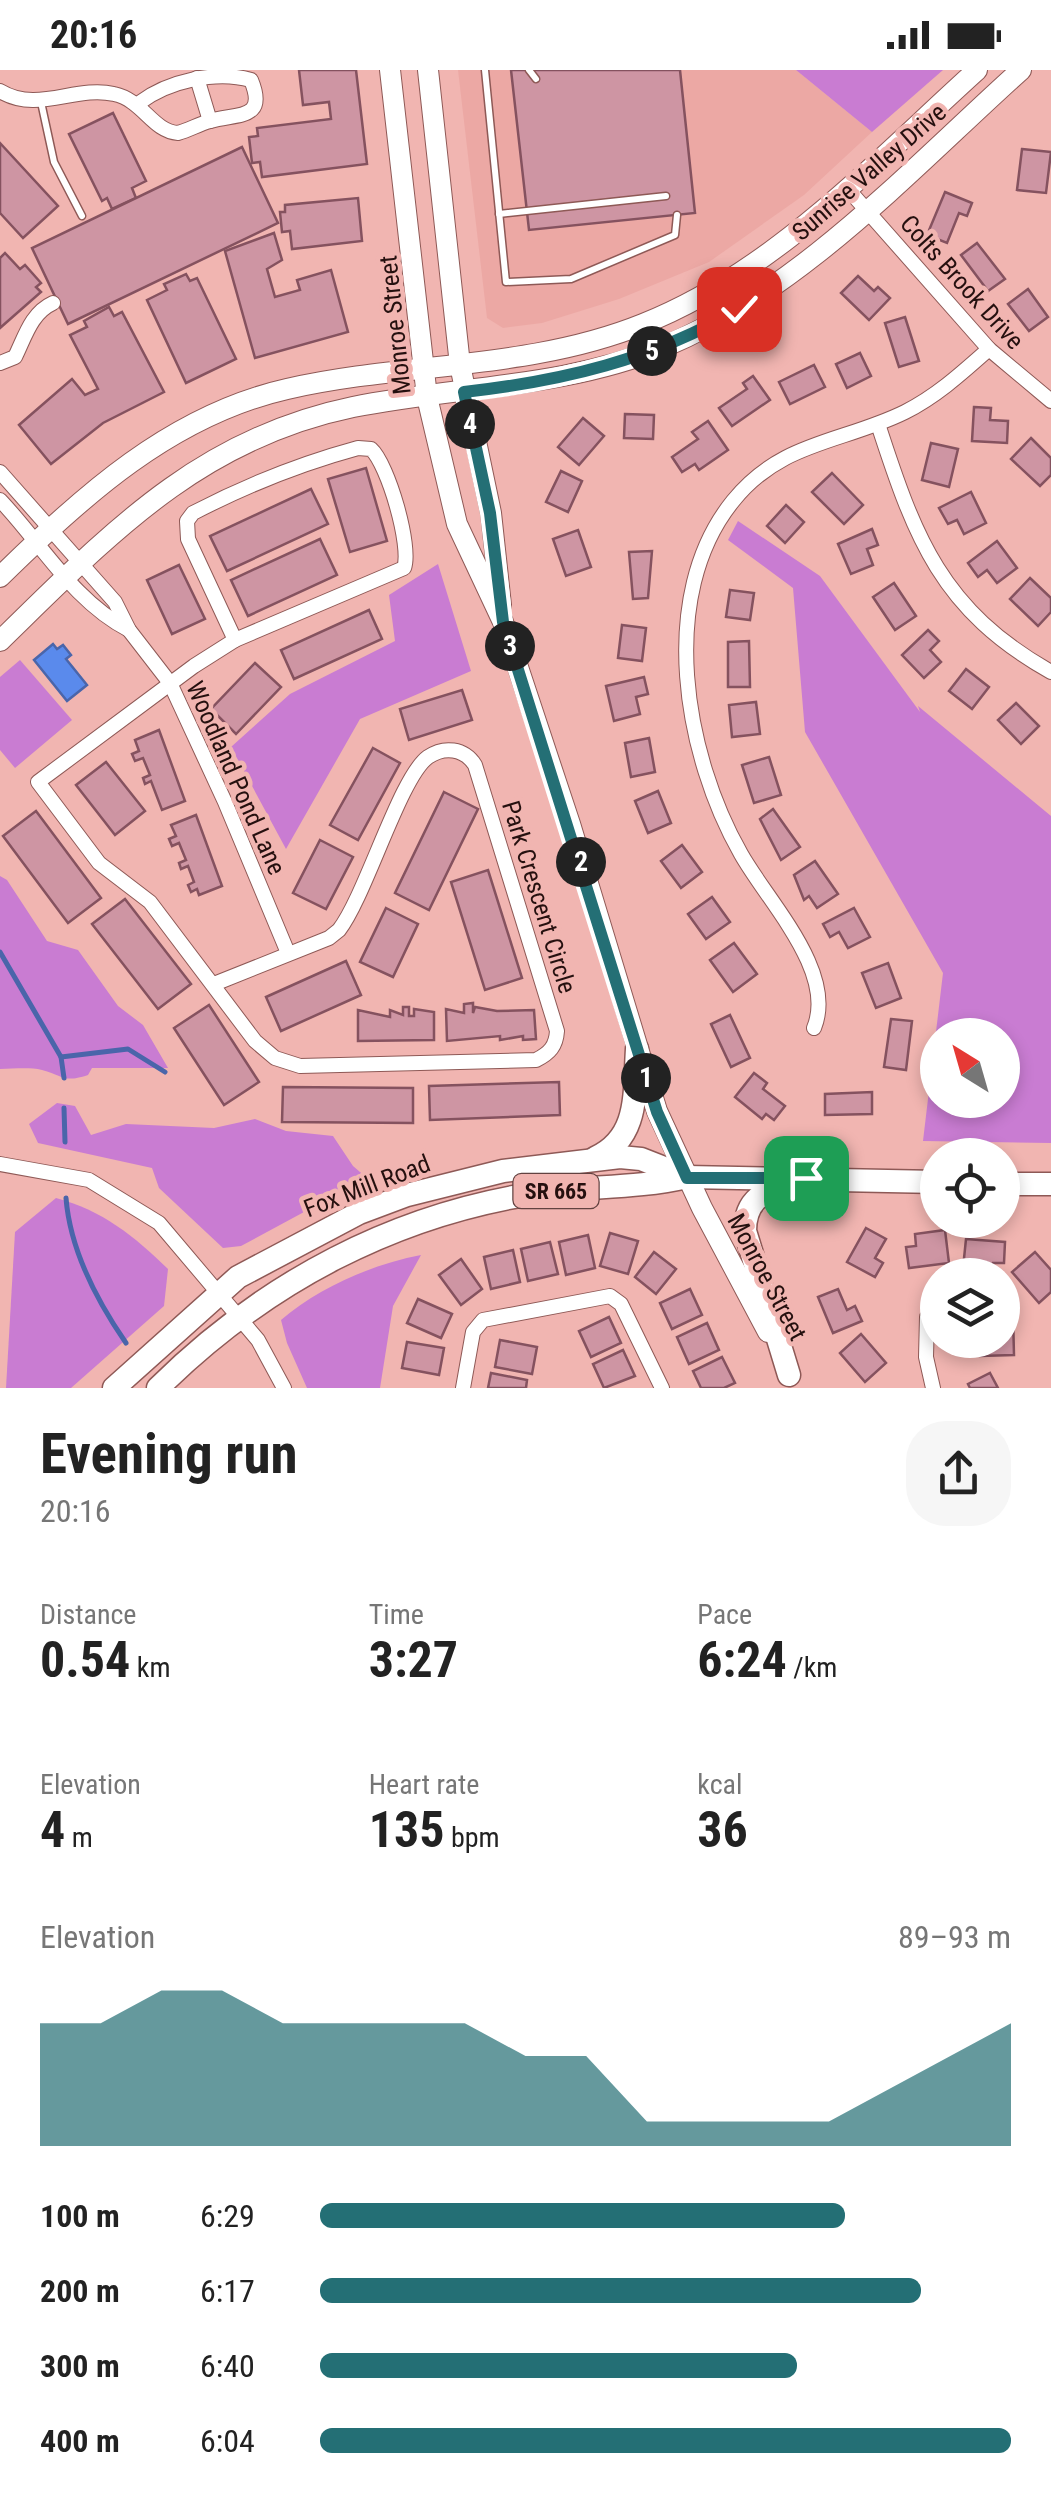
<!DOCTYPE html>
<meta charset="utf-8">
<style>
body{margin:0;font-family:"Roboto Condensed",sans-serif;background:#f6f6f6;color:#222;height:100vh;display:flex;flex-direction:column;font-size:38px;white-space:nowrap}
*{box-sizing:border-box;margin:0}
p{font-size:32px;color:#767676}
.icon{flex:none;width:55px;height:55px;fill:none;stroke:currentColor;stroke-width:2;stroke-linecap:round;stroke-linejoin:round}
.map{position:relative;height:1318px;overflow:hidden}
.side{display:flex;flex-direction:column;background:#fff;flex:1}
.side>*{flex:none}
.needle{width:65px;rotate:323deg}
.tools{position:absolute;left:920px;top:948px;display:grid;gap:20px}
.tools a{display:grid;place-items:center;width:100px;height:100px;border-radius:50%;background:#fff;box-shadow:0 5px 15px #0003;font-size:50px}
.pin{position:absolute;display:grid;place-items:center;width:85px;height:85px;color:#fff;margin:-42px;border-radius:20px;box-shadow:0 5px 15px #0006}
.km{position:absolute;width:50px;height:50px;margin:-25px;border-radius:50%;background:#222;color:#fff;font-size:28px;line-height:50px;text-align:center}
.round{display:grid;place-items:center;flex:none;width:105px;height:105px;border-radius:40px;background:#f6f6f6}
.head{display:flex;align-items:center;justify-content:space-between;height:170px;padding:0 40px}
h1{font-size:55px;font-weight:700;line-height:75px}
.stats{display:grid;grid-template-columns:repeat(3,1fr);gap:15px;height:170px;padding:10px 40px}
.stats div{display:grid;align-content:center}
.stats b{font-size:50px;font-weight:700}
.stats small{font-size:28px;font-weight:400}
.stats p{font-size:28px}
.chart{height:280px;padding:20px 40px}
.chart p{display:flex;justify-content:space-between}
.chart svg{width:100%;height:180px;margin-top:10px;fill:#246f75;opacity:.7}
ul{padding:0 40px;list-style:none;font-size:32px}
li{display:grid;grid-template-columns:160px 120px 1fr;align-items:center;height:75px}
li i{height:25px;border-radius:12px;background:#246f75}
.status{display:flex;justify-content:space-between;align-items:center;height:70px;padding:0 50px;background:#fff;direction:ltr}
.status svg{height:28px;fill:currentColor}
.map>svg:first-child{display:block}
.built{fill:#eca8a4}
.green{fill:#c97cd2;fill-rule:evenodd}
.water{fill:#5a8aec;stroke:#4a65aa;stroke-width:2.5}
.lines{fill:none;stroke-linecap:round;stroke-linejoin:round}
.stream{stroke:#4a65aa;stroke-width:5}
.building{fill:#ce95a3;stroke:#85525f;stroke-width:2.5}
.lane-casing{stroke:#8e5956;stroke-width:9}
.street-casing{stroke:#8e5956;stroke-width:16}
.secondary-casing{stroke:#8e5956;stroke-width:22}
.primary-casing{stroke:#8e5956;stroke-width:25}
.lane{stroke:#fff;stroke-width:6}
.street{stroke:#fff;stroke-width:14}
.secondary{stroke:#fff;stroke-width:20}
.primary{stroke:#fff;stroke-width:22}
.route-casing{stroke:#fff;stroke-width:20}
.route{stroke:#246f75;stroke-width:12}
.labels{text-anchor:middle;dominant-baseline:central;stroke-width:9;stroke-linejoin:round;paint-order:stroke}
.shield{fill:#f1b5b1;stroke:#624240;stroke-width:2.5}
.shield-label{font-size:22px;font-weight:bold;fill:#25100f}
.street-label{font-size:25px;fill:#25100f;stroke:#f1b5b1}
</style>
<div class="status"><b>20:16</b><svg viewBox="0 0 49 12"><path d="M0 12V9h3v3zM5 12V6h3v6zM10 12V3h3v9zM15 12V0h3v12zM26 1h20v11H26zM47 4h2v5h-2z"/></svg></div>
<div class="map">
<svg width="1051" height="1318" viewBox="0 0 1051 1318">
<rect width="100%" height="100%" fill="#f1b5b1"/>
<!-- built -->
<path class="built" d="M 458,0 L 796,0 L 872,62 L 804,125 L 709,192 L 619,229 L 542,253 L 503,258 L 487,248 Z"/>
<!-- green -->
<g class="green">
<path d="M 796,0 L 943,0 L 872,62 Z"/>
<path d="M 738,451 L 820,506 L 920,642 L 918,636 L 1051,746 L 1051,1073 L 923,1071 L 943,903 L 805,662 L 793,518 L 728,470 ZM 938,965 L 1002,965 L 1002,1030 L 938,1030 Z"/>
<path d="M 438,494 L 471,601 L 360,649 L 286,779 L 231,677 L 290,624 L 395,571 L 389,525 Z"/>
<path d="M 20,590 L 72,650 L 15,698 L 0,680 L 0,607 Z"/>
<path d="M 0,806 L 7,810 L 47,871 L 78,880 L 118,936 L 143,955 L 168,998 L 92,998 L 88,1005 C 63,1013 64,1006 42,1000 C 29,997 13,999 0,999 Z"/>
<path d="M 57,1033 L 75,1036 L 91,1065 L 126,1054 L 214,1058 L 255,1049 L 286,1061 L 333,1066 L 353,1096 L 367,1108 L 241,1176 L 223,1178 L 159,1118 L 152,1098 L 38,1073 L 29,1054 Z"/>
<path d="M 56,1128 C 102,1140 134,1166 168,1199 L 164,1236 L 71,1318 L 6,1318 L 15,1162 Z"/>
<path d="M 421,1185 L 393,1236 L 380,1318 L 307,1318 L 287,1273 L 281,1250 C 318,1218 373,1194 421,1185 Z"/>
</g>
<!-- water -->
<path class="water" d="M 53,574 L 57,579 L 63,575 L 71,585 L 66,589 L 87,615 L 67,631 L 34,590 Z"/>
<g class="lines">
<!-- stream -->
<g class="stream">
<path d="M 0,882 L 61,987 L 128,979 L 165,1002"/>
<path d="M 61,987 L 64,1008"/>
<path d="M 64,1038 L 65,1072"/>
<path d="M 66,1128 C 70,1179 97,1231 126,1273"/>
</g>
</g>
<!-- building -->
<g class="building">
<path d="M 299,0 L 356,0 L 367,94 L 262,107 L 260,92 L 252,93 L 249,67 L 258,66 L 257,58 L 331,49 L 329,32 L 303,35 Z"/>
<path d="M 511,0 L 680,0 L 695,143 L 529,160 Z"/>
<path d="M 113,43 L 146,111 L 132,118 L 136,128 L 112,139 L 107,128 L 102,131 L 69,64 Z"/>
<path d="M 0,73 L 58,136 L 23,168 L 0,143 Z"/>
<path d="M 242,77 L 278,153 L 68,254 L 32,178 Z"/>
<path d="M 1022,79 L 1051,82 L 1046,123 L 1017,120 Z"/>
<path d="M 945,122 L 972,133 L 967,146 L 959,143 L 947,173 L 927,165 Z"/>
<path d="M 358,128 L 362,171 L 292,179 L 290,161 L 282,162 L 280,142 L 285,142 L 285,135 Z"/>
<path d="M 274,163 L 282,190 L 267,199 L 275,227 L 300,220 L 297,210 L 331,200 L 348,262 L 255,288 L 225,181 Z"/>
<path d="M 977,173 L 1005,209 L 988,221 L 961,185 Z"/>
<path d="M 5,183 L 20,199 L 25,195 L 41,213 L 36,217 L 41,222 L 0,258 L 0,188 Z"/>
<path d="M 186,204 L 190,211 L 197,208 L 236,289 L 186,313 L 147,230 L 167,220 L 164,214 Z"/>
<path d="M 858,206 L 874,221 L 878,217 L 890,228 L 869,250 L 841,223 Z"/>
<path d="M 1028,219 L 1048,247 L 1029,261 L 1008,234 Z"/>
<path d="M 109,237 L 114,246 L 122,242 L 164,322 L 103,353 L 51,394 L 19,355 L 72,309 L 85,325 L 98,319 L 70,265 L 87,257 L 84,251 Z"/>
<path d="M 905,247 L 919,291 L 899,297 L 885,253 Z"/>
<path d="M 860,283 L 871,306 L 847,318 L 836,294 Z"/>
<path d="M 814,295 L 825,317 L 790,334 L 779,312 Z"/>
<path d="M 753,306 L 770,330 L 732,356 L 719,338 L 747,319 L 743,313 Z"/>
<path d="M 974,337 L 991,338 L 990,350 L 1008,351 L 1007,373 L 972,371 Z"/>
<path d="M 625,344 L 654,345 L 653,369 L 624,368 Z"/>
<path d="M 583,348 L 604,366 L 579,395 L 558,377 Z"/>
<path d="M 708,351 L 728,380 L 699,400 L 695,394 L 682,402 L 672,387 L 698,369 L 692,362 Z"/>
<path d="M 1031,368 L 1051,388 L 1051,405 L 1040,416 L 1011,389 Z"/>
<path d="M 931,373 L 958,379 L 949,417 L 922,410 Z"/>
<path d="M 366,398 L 387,471 L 350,482 L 328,409 Z"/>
<path d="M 561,401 L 582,411 L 568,442 L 546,432 Z"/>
<path d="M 832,403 L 863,435 L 844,454 L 812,422 Z"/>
<path d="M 311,419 L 328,454 L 227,501 L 210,466 Z"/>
<path d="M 971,422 L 986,453 L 964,464 L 957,450 L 948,454 L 939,438 Z"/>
<path d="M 786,435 L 804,452 L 785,473 L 767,456 Z"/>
<path d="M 872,459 L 878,475 L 867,479 L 873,495 L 851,504 L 838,474 Z"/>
<path d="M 578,460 L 591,497 L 566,506 L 553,469 Z"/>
<path d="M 320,469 L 337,505 L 248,546 L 231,510 Z"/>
<path d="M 997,471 L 1017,498 L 997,513 L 987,500 L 978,507 L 968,493 Z"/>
<path d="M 652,481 L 648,528 L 633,529 L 629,482 Z"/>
<path d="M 179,495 L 205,549 L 172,564 L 147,510 Z"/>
<path d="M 1030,508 L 1051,528 L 1051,542 L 1038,556 L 1010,529 Z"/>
<path d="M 894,513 L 916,546 L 895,560 L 873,527 Z"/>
<path d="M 730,520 L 754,523 L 750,550 L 726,547 Z"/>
<path d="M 369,540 L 382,569 L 294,609 L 281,580 Z"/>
<path d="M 622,555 L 646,558 L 642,591 L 618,588 Z"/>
<path d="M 928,560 L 939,571 L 930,580 L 941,592 L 924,608 L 902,585 Z"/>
<path d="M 749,571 L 750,617 L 728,617 L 728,572 Z"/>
<path d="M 255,593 L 281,617 L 236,664 L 211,639 Z"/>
<path d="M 966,599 L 989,617 L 972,639 L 949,621 Z"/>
<path d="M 644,607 L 648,624 L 636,627 L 640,644 L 614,651 L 606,616 Z"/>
<path d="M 462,620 L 472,650 L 409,670 L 400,639 Z"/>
<path d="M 756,632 L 760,664 L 732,667 L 729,635 Z"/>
<path d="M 1016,633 L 1039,656 L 1021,674 L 998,650 Z"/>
<path d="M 159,660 L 185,731 L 162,740 L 151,711 L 145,714 L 143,708 L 150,705 L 143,688 L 135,691 L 132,684 L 139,681 L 135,670 Z"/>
<path d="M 649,668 L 655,702 L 631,707 L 625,673 Z"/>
<path d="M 373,678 L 400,693 L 358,770 L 330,755 Z"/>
<path d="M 769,687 L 781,725 L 754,733 L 742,695 Z"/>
<path d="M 106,692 L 145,741 L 115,765 L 76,715 Z"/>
<path d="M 658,721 L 671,753 L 648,763 L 635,731 Z"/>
<path d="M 444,722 L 478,739 L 429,840 L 395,823 Z"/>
<path d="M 773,739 L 800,777 L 781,790 L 760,749 Z"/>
<path d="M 36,741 L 101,828 L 68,853 L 3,766 Z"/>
<path d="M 196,745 L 222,816 L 199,825 L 197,819 L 191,822 L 188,815 L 194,812 L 188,796 L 181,799 L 179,793 L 186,790 L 179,773 L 172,776 L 169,769 L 176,766 L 171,755 Z"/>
<path d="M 320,770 L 353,787 L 326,839 L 293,823 Z"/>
<path d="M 682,775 L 702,802 L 681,818 L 661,791 Z"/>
<path d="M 815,791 L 838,824 L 817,838 L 809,826 L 804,830 L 794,805 Z"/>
<path d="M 488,800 L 522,908 L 485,920 L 451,812 Z"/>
<path d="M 712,827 L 730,852 L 706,869 L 688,844 Z"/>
<path d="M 125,829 L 191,914 L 158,939 L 92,854 Z"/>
<path d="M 386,838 L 418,854 L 393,907 L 360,892 Z"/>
<path d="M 854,838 L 870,867 L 848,878 L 839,862 L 830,867 L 823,854 Z"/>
<path d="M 734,873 L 757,904 L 733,922 L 710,890 Z"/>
<path d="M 346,891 L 361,925 L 281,961 L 266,927 Z"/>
<path d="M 888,893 L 901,928 L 876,938 L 862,903 Z"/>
<path d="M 473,933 L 473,943 L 475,937 L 497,941 L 534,940 L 536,969 L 523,970 L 523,966 L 500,970 L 500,966 L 447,971 L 446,939 L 464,943 L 464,934 Z"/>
<path d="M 209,935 L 259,1012 L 224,1035 L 174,958 Z"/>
<path d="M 403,937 L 409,937 L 409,946 L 414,946 L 414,939 L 434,942 L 434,970 L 358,971 L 358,940 L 390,947 L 390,940 L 403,945 Z"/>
<path d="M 730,945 L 750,988 L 731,997 L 711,954 Z"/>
<path d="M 891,949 L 912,951 L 906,1000 L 884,997 Z"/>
<path d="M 754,1003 L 767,1013 L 763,1019 L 785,1036 L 774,1050 L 766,1044 L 762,1049 L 735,1027 Z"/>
<path d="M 559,1012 L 560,1045 L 430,1050 L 429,1016 Z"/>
<path d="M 283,1017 L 413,1018 L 413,1053 L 282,1052 Z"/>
<path d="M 872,1022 L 872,1044 L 825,1045 L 825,1024 Z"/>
<path d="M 866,1158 L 886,1169 L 875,1188 L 883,1193 L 875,1207 L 847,1192 Z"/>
<path d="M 945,1160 L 949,1193 L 909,1198 L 906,1177 L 916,1176 L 915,1164 Z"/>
<path d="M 610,1163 L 638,1171 L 628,1204 L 600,1196 Z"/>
<path d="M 588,1165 L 595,1198 L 566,1205 L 559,1172 Z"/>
<path d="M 966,1169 L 1005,1172 L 1004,1193 L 993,1193 L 992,1200 L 963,1198 Z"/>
<path d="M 550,1172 L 558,1204 L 528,1211 L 521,1179 Z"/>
<path d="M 513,1180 L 520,1212 L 491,1219 L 484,1187 Z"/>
<path d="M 654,1182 L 676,1199 L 656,1224 L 635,1207 Z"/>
<path d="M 1035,1182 L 1051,1200 L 1051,1222 L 1039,1233 L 1012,1202 Z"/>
<path d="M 461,1189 L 482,1219 L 461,1235 L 439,1205 Z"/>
<path d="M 690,1219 L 702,1245 L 672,1259 L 660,1233 Z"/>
<path d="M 838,1219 L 847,1240 L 855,1236 L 862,1251 L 833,1263 L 818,1227 Z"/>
<path d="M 418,1229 L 452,1244 L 441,1268 L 407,1253 Z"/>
<path d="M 1002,1245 L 1013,1245 L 1014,1285 L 980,1286 L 979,1270 L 1002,1270 Z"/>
<path d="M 609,1247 L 621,1273 L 591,1287 L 579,1261 Z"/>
<path d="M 707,1253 L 719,1280 L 689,1294 L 677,1267 Z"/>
<path d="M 861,1264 L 886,1293 L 865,1312 L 840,1283 Z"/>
<path d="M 500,1270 L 537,1277 L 532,1304 L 495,1297 Z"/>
<path d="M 407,1272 L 444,1278 L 439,1305 L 402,1298 Z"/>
<path d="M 623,1280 L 635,1306 L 604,1318 L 593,1294 Z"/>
<path d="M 722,1287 L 735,1313 L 724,1318 L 701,1318 L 693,1301 Z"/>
<path d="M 491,1303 L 527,1310 L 526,1318 L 488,1318 Z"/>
<path d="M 990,1303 L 998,1318 L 970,1318 L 968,1314 Z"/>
</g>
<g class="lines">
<!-- lane casing -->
<g class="lane-casing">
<g id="lane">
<path d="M 485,0 L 506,212 L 571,209 L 675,165 L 677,145"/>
<path d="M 529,0 L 536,9"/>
<path d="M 41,32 L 54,92 L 82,146"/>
<path d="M 499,144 L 666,126"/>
</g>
</g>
<!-- street casing -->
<g class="street-casing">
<g id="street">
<path d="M 197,8 L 210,51"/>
<path d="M 0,21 C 38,44 75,15 114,24 C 143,30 152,61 178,63 C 189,60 199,54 210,51 C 236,43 268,51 251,10 C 216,0 168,11 139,33"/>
<path d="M 846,117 L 989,279 L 1051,331"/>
<path d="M 0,293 L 15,287 C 25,267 31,243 53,233"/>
<path d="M 878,354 C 915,468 941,540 1051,602"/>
<path d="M 358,378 L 371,379 C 388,394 412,477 404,498 L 235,570 L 188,469 L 187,451 L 193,443 C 247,415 299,394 358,378 Z"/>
<path d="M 0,402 L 115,532 L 129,560 L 170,613 L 225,732 L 288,883"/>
<path d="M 0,430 C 42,474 73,531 129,560"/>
<path d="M 214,914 L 329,868 L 339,860 C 366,825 400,707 428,687 C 444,676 464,678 475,695 L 557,961 C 556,976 550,983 536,990 L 300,996 L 275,988 L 255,971 L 150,832 L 99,793 L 38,712 L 194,596 L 235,570"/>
<path d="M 814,958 C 837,902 768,832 741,784 C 685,686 656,526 733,431 C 781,371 842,373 905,342 C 937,326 963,302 989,279"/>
<path d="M 0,1094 L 89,1110 L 159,1153 L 258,1270 L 284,1318"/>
<path d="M 927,1247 L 926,1287 L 933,1318"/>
<path d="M 463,1318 L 473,1262 L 483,1250 L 610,1226 L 621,1234 L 662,1318"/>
</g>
</g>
<!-- secondary casing -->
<g class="secondary-casing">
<g id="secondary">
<path d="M 390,0 L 427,327 L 457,454 L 503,552 L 570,754 L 657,1041 L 702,1138 L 768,1262"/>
<path d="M 428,0 L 460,295 L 491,443 L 501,535"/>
<path d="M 0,507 C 82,426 172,345 287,319 C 405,292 529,300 643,254 C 774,202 874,93 977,0"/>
<path d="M 0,571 C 109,465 198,369 353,337 C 458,316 563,318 664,277 C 801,220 913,97 1021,0"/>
</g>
</g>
<!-- primary casing -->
<g class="primary-casing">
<g id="primary">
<path d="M 595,1088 C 640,1068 634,1022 637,979"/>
<path d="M 1002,1114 L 1051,1114"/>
<path d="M 789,1305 L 745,1161 C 745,1129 764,1121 792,1112"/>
<path d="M 114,1318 L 238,1207 L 359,1143 L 407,1125 L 503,1101 L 620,1087 L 641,1089 L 687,1107"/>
<path d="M 158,1318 C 264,1213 395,1143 544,1122 C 592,1116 639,1118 687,1107 L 938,1112"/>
</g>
</g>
<!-- lane -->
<use href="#lane" class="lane"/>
<!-- street -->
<use href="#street" class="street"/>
<!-- secondary -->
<use href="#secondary" class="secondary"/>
<!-- primary -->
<use href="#primary" class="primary"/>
</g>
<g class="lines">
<!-- route casing -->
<g class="route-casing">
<path id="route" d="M 739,239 C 652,290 562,311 464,322 L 490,443 L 503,552 L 657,1042 L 687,1108 L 806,1108"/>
</g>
<!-- route -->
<use href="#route" class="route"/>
</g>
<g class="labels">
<!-- shield labels -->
<rect class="shield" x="513.5" y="1104" width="85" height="34" rx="8"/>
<g class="shield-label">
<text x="556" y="1121">SR 665</text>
</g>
<!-- street labels -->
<g class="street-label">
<text transform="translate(869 102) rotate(-41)">Sunrise Valley Drive</text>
<text transform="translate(962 212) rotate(48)">Colts Brook Drive</text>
<text transform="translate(395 255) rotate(-96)">Monroe Street</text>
<text transform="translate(236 708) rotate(66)">Woodland Pond Lane</text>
<text transform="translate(539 827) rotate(73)">Park Crescent Circle</text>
<text transform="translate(367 1116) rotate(-21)">Fox Mill Road</text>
<text transform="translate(767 1207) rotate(62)">Monroe Street</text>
</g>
</g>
</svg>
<div class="tools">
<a><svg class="needle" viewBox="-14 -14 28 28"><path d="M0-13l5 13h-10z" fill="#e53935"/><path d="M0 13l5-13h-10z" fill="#767676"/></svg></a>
<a><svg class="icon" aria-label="locate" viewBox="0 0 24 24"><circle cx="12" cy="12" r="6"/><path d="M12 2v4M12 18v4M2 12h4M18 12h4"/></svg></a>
<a><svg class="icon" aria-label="layers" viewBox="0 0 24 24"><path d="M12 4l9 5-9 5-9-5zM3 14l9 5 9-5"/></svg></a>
</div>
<div class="pin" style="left:806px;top:1108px;background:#1e9e55"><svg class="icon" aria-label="arrive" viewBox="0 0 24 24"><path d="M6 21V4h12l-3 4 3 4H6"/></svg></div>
<div class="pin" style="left:739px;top:239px;background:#d93025"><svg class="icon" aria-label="check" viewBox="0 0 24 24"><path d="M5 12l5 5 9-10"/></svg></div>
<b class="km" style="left:646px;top:1008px">1</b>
<b class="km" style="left:581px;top:792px">2</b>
<b class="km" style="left:510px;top:576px">3</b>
<b class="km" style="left:470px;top:354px">4</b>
<b class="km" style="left:652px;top:281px">5</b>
</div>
<section class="side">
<div class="head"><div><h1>Evening run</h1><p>20:16</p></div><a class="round"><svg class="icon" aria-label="share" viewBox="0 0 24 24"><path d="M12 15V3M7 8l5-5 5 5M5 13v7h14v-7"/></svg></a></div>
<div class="stats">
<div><p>Distance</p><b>0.54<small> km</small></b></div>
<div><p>Time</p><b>3:27</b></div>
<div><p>Pace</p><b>6:24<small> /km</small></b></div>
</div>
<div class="stats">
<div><p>Elevation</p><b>4<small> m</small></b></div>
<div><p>Heart rate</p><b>135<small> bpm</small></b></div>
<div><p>kcal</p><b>36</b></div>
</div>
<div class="chart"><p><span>Elevation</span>89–93 m</p>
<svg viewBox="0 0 160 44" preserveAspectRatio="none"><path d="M0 44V14L10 14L20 6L30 6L40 14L50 14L60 14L70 14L80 22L90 22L100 38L110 38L120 38L130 38L140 30L150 22L160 14V44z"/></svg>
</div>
<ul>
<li><b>100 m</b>6:29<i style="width:76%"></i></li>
<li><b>200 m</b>6:17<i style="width:87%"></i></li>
<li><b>300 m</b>6:40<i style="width:69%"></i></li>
<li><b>400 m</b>6:04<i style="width:100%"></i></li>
</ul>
</section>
